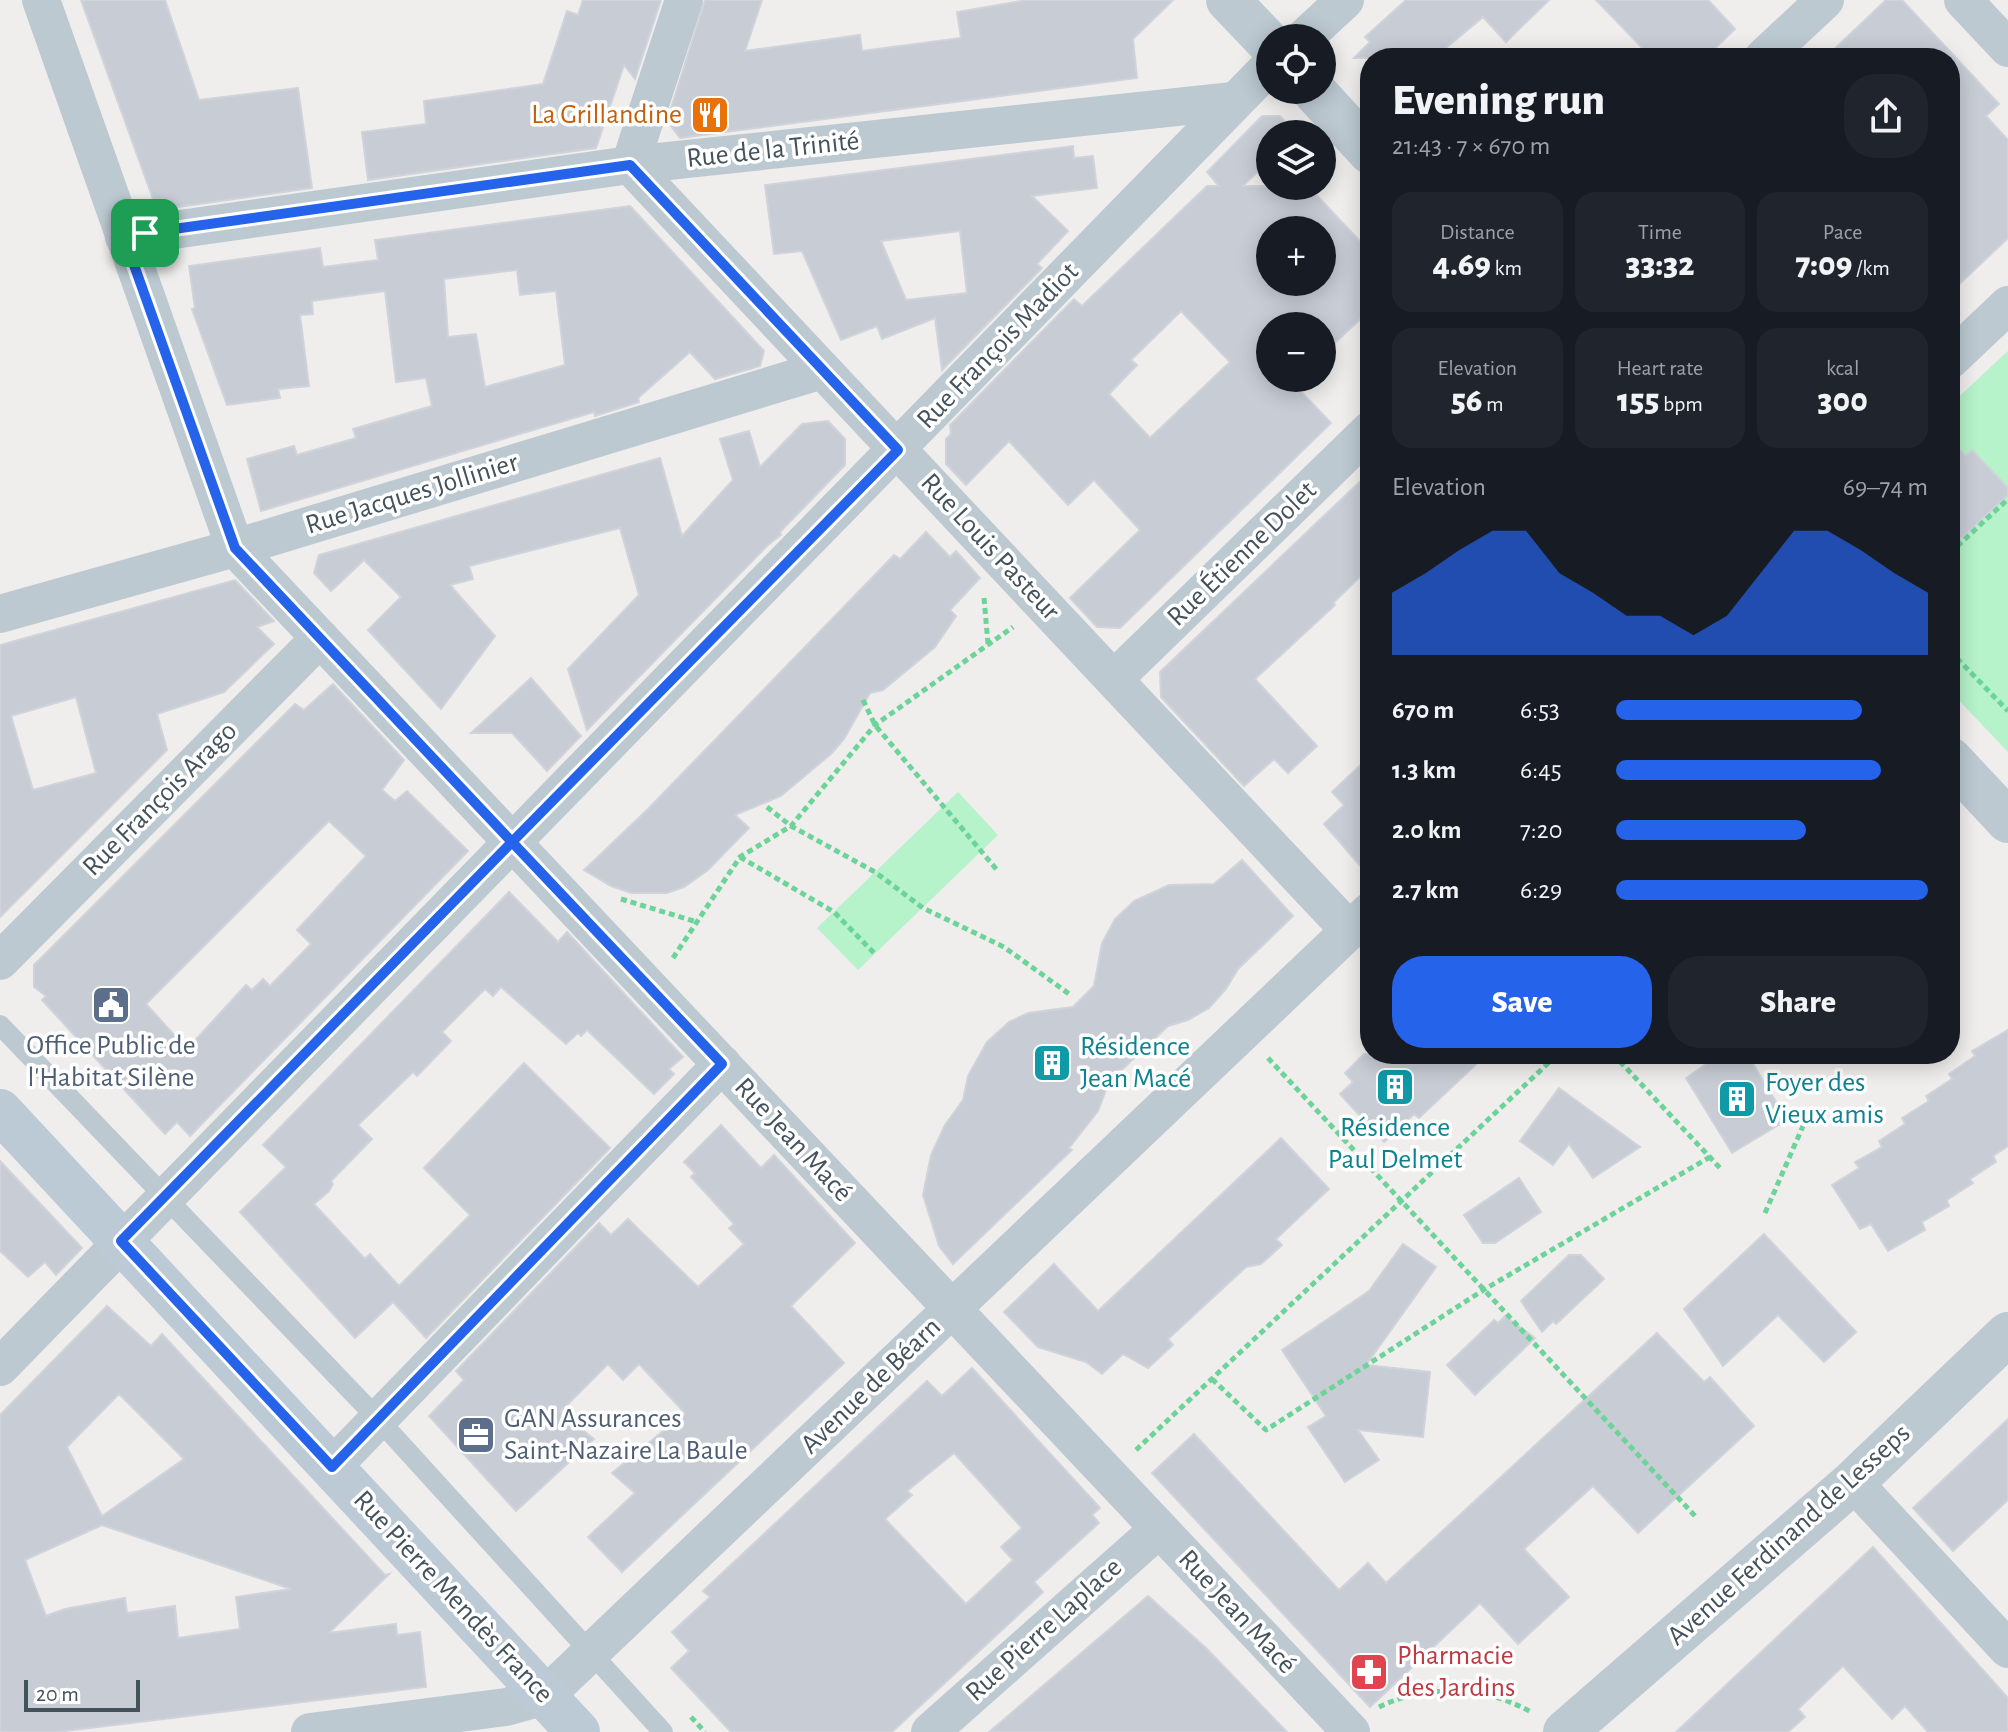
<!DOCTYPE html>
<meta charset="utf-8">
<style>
body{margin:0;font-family:"Alegreya Sans",sans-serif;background:#20242c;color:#f1f3f6;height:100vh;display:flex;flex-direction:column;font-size:30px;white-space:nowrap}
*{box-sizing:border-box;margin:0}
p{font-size:26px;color:#9ea1a6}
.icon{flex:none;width:44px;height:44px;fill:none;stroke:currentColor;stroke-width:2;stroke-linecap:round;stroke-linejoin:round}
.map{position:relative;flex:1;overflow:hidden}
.panel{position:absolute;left:1360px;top:48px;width:600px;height:1016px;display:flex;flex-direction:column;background:#171b24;border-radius:32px;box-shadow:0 4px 20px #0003}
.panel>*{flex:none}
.tools{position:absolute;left:1256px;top:24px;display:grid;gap:16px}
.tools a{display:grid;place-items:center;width:80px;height:80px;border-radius:50%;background:#171b24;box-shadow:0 4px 20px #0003;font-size:40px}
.scale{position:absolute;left:24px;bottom:20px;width:116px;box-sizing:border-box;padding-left:8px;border:4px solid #44525c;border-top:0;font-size:22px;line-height:28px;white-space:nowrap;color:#44525c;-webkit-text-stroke:6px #fff;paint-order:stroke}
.pin{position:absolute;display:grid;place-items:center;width:68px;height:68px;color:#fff;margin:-34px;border-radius:16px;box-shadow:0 4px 12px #0006}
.round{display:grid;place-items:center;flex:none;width:84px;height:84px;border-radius:32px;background:#20242c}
.summary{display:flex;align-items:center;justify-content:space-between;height:136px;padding:0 32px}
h1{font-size:44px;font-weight:800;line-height:60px}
.figures{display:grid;grid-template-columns:repeat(3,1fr);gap:12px;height:136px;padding:8px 32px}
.figures div{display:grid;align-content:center;border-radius:20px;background:#20242c;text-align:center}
.figures b{font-size:34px;font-weight:800}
.figures small{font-size:22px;font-weight:400}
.figures p{font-size:22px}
.chart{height:224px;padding:16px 32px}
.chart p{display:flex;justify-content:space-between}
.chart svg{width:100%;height:144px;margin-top:8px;fill:#2563eb;opacity:.7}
.cta{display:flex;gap:16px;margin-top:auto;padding:16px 32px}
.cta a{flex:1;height:92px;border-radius:32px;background:#2563eb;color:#fff;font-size:32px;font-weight:800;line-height:92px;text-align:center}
.cta a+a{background:#20242c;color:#f1f3f6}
ul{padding:0 32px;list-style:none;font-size:26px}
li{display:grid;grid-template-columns:128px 96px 1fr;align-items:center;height:60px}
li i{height:20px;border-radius:10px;background:#2563eb}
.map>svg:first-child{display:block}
.green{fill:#b6f2ca}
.building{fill:#c8ccd4;stroke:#d0d4da;stroke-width:2;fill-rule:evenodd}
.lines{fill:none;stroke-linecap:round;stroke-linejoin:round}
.path{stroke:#6cd399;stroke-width:5;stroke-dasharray:6 4;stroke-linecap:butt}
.service{stroke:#bcc9d1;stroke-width:20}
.minor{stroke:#bcc9d1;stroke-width:38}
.tertiary{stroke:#bcc9d1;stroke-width:44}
.secondary{stroke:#bccad6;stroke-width:44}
.route-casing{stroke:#fff;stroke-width:16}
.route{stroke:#2563eb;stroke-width:10}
.labels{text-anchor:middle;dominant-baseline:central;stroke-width:7;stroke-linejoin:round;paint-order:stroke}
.food-label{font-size:28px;fill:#c56008;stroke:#fff;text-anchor:end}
.street-label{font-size:28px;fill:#44525c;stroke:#fff}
.service-label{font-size:28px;fill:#4e5e75;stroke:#fff}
.culture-label{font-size:28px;fill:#0d838f;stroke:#fff;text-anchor:start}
.health-label{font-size:28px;fill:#be3a42;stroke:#fff;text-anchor:start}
</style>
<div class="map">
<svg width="2008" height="1732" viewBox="0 0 2008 1732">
<rect width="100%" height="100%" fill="#f0eded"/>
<!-- green -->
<g class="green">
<path d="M 2008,351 L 2008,752 L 1950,691 L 1950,405 Z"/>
<path d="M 958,792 L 998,835 L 858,970 L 817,928 Z"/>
</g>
<!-- building -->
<g class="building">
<path d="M 81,0 L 165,0 L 199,100 L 298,88 L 312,188 L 157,210 Z"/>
<path d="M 583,0 L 661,0 L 635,79 L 624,65 L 596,148 L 368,180 L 362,132 L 426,124 L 424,101 L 543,84 L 567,11 L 578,15 Z"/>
<path d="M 705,0 L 762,0 L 745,51 L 860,35 L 862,51 L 961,38 L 957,12 L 1027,0 L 1173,0 L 1133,39 L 1137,78 L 680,138 L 667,121 Z"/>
<path d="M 1406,0 L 1549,0 L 1506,42 L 1483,17 L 1434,58 L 1354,58 L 1370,42 L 1365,37 Z"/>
<path d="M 1596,0 L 1708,0 L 1735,29 L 1705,58 L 1652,58 Z"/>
<path d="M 1886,0 L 1902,0 L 1999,104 L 1986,116 L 2008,140 L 2008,238 L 1950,293 L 1950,58 L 1825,58 Z"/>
<path d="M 1262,116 L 1280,116 L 1297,134 L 1270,134 L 1270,160 L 1243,186 L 1308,186 L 1370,252 L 1370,310 L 1322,355 L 1322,326 L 1270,326 L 1270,378 L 1298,378 L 1293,383 L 1331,423 L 1120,628 L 1097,627 L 1070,598 L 1140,530 L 1094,480 L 1068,505 L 1009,441 L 966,485 L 946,464 L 946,439 L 951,434 L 950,425 L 1074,299 L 1082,306 L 1207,186 L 1219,186 L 1207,172 ZM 1270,230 L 1322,230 L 1322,282 L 1270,282 ZM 1181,311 L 1230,362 L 1150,438 L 1109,394 L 1137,365 L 1131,360 Z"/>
<path d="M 1073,146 L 1074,158 L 1093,156 L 1097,188 L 1032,196 L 1068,231 L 1037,264 L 1042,268 L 942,370 L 935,318 L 882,339 L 877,326 L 841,340 L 802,251 L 774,254 L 765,185 ZM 960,231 L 967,293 L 906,300 L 881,241 Z"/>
<path d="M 630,206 L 764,351 L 760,366 L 715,379 L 690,352 L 638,398 L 639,402 L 595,416 L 594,412 L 261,511 L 247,459 L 294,446 L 297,455 L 356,438 L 353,429 L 432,406 L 426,378 L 396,382 L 385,291 L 312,301 L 313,314 L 300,315 L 309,386 L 278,389 L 280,398 L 227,405 L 192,309 L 195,308 L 189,266 L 320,248 L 323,267 L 378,260 L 375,240 ZM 517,270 L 520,295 L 556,291 L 565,365 L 485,387 L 476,334 L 448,337 L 444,279 Z"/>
<path d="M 828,421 L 845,439 L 845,465 L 780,532 L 781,535 L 768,545 L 587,730 L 568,669 L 639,595 L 620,528 L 469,566 L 473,579 L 450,585 L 495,636 L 441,709 L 368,630 L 401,597 L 364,560 L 331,591 L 314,573 L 319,555 L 660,458 L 682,536 L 733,480 L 720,439 L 749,431 L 760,467 L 802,424 Z"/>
<path d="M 1950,439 L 1966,456 L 1972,450 L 2008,488 L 2008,495 L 1950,549 Z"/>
<path d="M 1370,472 L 1370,567 L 1333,603 L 1335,605 L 1255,679 L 1317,746 L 1288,773 L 1274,759 L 1244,786 L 1161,697 L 1160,672 Z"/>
<path d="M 926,532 L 950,557 L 956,551 L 980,578 L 950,610 L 956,616 L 935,647 L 883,690 L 870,693 L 844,739 L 832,753 L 781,796 L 735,815 L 749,828 L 708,870 L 684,887 L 667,893 L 631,893 L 611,886 L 584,870 L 648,809 L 894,555 L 900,559 Z"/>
<path d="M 235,580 L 274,621 L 257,627 L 274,644 L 224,692 L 157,714 L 167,750 L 0,917 L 0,645 ZM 76,697 L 96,773 L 33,790 L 11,716 Z"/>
<path d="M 531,678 L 581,736 L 547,771 L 512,733 L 471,733 Z"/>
<path d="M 333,684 L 404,760 L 382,790 L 395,801 L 407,791 L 468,851 L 190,1136 L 177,1122 L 165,1134 L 42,1000 L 46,996 L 34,987 L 34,965 L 295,704 L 304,710 ZM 329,821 L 366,856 L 297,930 L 311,944 L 270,986 L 263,979 L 252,990 L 246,985 L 187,1049 L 146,1004 Z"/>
<path d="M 1370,756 L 1370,877 L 1324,824 L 1344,805 L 1332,792 Z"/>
<path d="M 1242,860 L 1293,916 L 1238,969 L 1226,989 L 1209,1008 L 1188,1020 L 1168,1026 L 1109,1082 L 1098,1111 L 1069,1148 L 1072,1150 L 953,1264 L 939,1246 L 923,1195 L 931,1155 L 945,1125 L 963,1100 L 968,1076 L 987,1042 L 1009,1022 L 1028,1013 L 1073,1007 L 1094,986 L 1102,943 L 1115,919 L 1134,901 L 1169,885 L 1214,884 Z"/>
<path d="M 509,892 L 558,942 L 567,932 L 683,1057 L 669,1069 L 674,1074 L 654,1094 L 587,1030 L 581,1036 L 578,1033 L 566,1044 L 501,987 L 493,996 L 485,989 L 442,1032 L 451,1041 L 417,1076 L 413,1072 L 358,1125 L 372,1139 L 331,1181 L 333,1184 L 329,1191 L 314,1204 L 365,1259 L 370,1254 L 399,1286 L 470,1215 L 424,1168 L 524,1063 L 610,1148 L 426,1338 L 393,1302 L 355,1338 L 240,1212 L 286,1167 L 263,1145 Z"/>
<path d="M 2008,1030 L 2008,1146 L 1993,1156 L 1996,1162 L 1970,1179 L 1973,1183 L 1947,1200 L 1949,1206 L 1922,1222 L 1925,1230 L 1888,1251 L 1871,1224 L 1860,1229 L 1832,1185 L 1859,1168 L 1855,1162 L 1882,1147 L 1879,1141 L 1905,1124 L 1902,1118 L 1929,1101 L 1926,1096 L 1952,1079 L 1949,1074 L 1975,1056 L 1972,1051 Z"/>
<path d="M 1364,1054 L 1487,1054 L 1419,1118 L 1414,1114 L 1384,1142 L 1340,1094 L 1353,1082 L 1345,1073 Z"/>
<path d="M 1699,1054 L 1747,1054 L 1787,1120 L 1732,1153 L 1686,1078 L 1705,1065 Z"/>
<path d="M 1559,1088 L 1640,1147 L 1593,1178 L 1569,1144 L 1553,1165 L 1520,1141 Z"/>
<path d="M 721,1125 L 761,1168 L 774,1155 L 855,1243 L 791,1306 L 844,1363 L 622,1572 L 588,1537 L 635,1493 L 612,1473 L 685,1413 L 639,1364 L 623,1380 L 608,1364 L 560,1412 L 594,1439 L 516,1511 L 429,1416 L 464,1380 L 456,1371 L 599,1223 L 611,1235 L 628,1219 L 698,1287 L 744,1244 L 729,1228 L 734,1224 L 691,1177 L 695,1173 L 684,1162 Z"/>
<path d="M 1281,1138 L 1329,1189 L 1276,1239 L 1282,1245 L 1261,1264 L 1246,1267 L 1168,1339 L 1173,1345 L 1148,1368 L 1123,1354 L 1102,1374 L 1086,1362 L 1038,1347 L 1004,1312 L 1054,1264 L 1098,1311 Z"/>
<path d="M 0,1161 L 82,1248 L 56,1275 L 45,1262 L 28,1277 L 0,1251 Z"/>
<path d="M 1519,1178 L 1541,1212 L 1495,1243 L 1483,1243 L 1464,1215 Z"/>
<path d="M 1764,1234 L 1856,1332 L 1824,1362 L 1778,1315 L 1723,1366 L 1684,1309 Z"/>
<path d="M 1403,1244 L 1436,1267 L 1366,1365 L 1430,1372 L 1423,1437 L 1358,1430 L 1379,1460 L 1345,1482 L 1308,1427 L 1326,1416 L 1282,1350 L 1369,1291 Z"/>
<path d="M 1569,1255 L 1581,1255 L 1604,1279 L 1556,1324 L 1553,1321 L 1542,1332 L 1521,1301 Z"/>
<path d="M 107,1306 L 151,1346 L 162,1334 L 385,1575 L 389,1574 L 329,1633 L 396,1624 L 397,1635 L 420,1632 L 426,1687 L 57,1732 L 0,1732 L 0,1415 ZM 119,1394 L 184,1459 L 102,1516 L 67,1447 ZM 102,1525 L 232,1569 L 291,1589 L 236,1597 L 240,1629 L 178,1638 L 175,1606 L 127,1613 L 125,1598 L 65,1609 L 46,1616 L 25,1560 Z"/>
<path d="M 1505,1316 L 1535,1338 L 1475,1395 L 1447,1365 L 1494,1320 L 1498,1323 Z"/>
<path d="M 1657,1333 L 1704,1382 L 1710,1377 L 1754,1426 L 1638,1533 L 1593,1486 L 1524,1549 L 1569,1597 L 1518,1644 L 1480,1603 L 1370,1707 L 1152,1473 L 1194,1434 L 1339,1590 L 1368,1563 L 1386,1583 Z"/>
<path d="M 972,1368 L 1100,1508 L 1092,1515 L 1099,1523 L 1034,1582 L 1043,1592 L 892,1732 L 731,1732 L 671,1668 L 689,1651 L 672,1632 L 710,1597 L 703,1591 L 927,1381 L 942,1396 ZM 954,1453 L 1022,1528 L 1001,1547 L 1013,1560 L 966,1604 L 885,1519 L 912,1495 L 907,1491 Z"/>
<path d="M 2008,1419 L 2008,1500 L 1953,1551 L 1913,1508 Z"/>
<path d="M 1873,1547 L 2008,1698 L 2008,1732 L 1928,1732 L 1905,1706 L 1892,1719 L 1843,1666 L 1798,1709 L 1805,1717 L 1788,1732 L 1676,1732 Z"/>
<path d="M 1148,1596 L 1206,1648 L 1287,1732 L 989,1732 Z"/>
</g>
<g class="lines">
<!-- path -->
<g class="path">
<path d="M 1950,553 L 2008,499"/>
<path d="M 984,598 L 988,644"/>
<path d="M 1950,651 L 2008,711"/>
<path d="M 863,700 L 875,725 L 997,870"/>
<path d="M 767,807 L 791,826 L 875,872 L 923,908 L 1004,947 L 1072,996"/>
<path d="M 740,857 L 834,912 L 875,954"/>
<path d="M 621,899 L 697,922"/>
<path d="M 673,958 L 740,857 L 791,826 L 875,725 L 1013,627"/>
<path d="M 1613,1054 L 1720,1168"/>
<path d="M 1268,1058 L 1696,1517"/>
<path d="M 1765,1213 L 1803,1126"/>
<path d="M 1212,1379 L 1266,1430 L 1485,1289 L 1710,1157"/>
<path d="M 1136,1450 L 1558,1054"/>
<path d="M 1379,1707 C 1426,1684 1485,1686 1531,1712"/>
<path d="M 691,1717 L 705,1732"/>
</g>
<!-- service -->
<path class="service" d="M 0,1025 L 379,1420 L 663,1732"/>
<!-- minor -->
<g class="minor">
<path d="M 41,0 L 235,548 L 1351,1732"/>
<path d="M 684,0 L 630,165 L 1350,931"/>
<path d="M 1963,0 L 2008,48"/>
<path d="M 1304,38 L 1345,0"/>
<path d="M 1763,58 L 1825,0"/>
<path d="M 124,237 L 630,165 L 1233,101"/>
<path d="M 1950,360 L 2008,305"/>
<path d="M 0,614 L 235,548 L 822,370"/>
<path d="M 1115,678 L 1370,430"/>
<path d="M 0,961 L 320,638"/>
<path d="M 0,1367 L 1270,66"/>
<path d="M 332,1467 L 722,1064"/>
<path d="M 1853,1482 L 2008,1649"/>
<path d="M 310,1732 L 506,1707 L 545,1696 L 1370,911"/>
<path d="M 930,1732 L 1159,1529"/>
</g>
<!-- tertiary -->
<g class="tertiary">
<path d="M 1228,0 L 1270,44"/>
<path d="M 1313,90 L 1370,152"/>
<path d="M 1950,759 L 2008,821"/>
<path d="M 1565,1732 L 1853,1482 L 2008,1334"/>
</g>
<!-- secondary -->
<path class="secondary" d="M 0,1111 L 578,1732"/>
</g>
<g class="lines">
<!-- route casing -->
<g class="route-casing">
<path id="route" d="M 145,233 L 124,237 L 235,548 L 512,842 L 121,1241 L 332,1467 L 722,1064 L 512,842 L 898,450 L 630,165 L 145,233"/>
</g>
<!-- route -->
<use href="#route" class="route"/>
</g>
<!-- icons -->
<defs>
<g id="restaurant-square" transform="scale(2)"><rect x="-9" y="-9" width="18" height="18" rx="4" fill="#e8710a" stroke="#fff"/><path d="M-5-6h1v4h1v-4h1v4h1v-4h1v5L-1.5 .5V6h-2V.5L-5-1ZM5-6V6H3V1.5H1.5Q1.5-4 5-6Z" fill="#fff"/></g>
<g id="civic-square" transform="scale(2)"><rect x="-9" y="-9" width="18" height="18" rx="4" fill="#5c6f8a" stroke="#fff"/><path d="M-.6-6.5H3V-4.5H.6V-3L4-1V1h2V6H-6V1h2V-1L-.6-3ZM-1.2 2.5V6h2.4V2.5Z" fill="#fff"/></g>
<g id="building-square" transform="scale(2)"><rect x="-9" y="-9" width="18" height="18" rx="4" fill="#0f9aa8" stroke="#fff"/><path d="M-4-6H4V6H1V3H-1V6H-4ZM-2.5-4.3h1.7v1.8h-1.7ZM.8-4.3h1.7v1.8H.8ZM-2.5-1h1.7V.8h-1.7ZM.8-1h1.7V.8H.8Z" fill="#fff"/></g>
<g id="office-square" transform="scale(2)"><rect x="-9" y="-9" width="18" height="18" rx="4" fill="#5c6f8a" stroke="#fff"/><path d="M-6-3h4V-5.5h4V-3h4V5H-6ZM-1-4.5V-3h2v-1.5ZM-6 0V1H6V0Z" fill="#fff"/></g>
<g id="pharmacy-square" transform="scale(2)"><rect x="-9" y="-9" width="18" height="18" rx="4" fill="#e0444e" stroke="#fff"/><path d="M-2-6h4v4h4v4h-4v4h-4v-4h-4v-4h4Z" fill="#fff"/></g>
</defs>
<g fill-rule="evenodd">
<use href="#restaurant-square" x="710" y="115"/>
<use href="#civic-square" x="111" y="1005"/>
<use href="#building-square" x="1052" y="1063"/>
<use href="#building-square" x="1395" y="1087"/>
<use href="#building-square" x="1737" y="1099"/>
<use href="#office-square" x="476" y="1435"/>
<use href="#pharmacy-square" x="1369" y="1672"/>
</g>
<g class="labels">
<!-- food labels -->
<g class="food-label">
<text x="682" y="115">La Grillandine</text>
</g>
<!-- street labels -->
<g class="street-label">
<text transform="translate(773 150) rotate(-6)">Rue de la Trinité</text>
<text transform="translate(998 346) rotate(-46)">Rue François Madiot</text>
<text transform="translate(412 494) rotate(-17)">Rue Jacques Jollinier</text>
<text transform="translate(990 547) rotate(47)">Rue Louis Pasteur</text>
<text transform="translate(1242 554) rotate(-44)">Rue Étienne Dolet</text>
<text transform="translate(160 799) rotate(-45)">Rue François Arago</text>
<text transform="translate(793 1140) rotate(47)">Rue Jean Macé</text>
<text transform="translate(871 1386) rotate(-44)">Avenue de Béarn</text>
<text transform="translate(1789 1535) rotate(-42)">Avenue Ferdinand de Lesseps</text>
<text transform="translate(453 1597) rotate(47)">Rue Pierre Mendès France</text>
<text transform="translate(1237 1612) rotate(47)">Rue Jean Macé</text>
<text transform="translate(1044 1630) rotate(-42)">Rue Pierre Laplace</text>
</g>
<!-- service labels -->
<g class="service-label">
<text x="111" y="1046">Office Public de<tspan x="111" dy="32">l'Habitat Silène</tspan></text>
<text x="504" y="1419" text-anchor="start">GAN Assurances<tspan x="504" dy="32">Saint-Nazaire La Baule</tspan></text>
</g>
<!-- culture labels -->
<g class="culture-label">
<text x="1080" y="1047">Résidence<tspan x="1080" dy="32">Jean Macé</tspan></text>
<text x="1765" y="1083">Foyer des<tspan x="1765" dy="32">Vieux amis</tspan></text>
<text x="1395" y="1128" text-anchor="middle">Résidence<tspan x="1395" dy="32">Paul Delmet</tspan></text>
</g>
<!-- health labels -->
<g class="health-label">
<text x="1397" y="1656">Pharmacie<tspan x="1397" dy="32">des Jardins</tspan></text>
</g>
</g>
</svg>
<div class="tools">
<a><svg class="icon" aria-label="locate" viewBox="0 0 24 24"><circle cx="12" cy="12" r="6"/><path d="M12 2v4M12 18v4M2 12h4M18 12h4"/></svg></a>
<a><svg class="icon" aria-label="layers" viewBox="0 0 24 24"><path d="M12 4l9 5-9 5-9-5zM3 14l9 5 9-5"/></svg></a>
<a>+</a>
<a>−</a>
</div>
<div class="scale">20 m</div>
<div class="pin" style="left:145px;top:233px;background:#1e9e55"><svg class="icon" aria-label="arrive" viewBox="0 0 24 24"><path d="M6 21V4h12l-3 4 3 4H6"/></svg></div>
<section class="panel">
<div class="summary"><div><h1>Evening run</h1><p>21:43 · 7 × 670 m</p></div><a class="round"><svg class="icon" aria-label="share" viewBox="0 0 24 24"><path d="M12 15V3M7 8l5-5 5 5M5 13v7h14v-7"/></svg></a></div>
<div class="figures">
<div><p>Distance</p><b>4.69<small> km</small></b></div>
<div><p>Time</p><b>33:32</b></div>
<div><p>Pace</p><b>7:09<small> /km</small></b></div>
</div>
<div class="figures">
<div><p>Elevation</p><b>56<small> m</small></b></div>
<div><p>Heart rate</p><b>155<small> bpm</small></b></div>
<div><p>kcal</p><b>300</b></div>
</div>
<div class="chart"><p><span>Elevation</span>69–74 m</p>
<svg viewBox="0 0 160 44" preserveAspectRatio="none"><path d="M0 44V25L10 19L20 12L30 6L40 6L50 19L60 25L70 32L80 32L90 38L100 32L110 19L120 6L130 6L140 12L150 19L160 25V44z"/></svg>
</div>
<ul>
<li><b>670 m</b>6:53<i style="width:79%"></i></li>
<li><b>1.3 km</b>6:45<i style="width:85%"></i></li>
<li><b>2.0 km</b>7:20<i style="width:61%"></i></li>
<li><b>2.7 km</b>6:29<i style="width:100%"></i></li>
</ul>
<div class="cta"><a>Save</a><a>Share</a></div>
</section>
</div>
